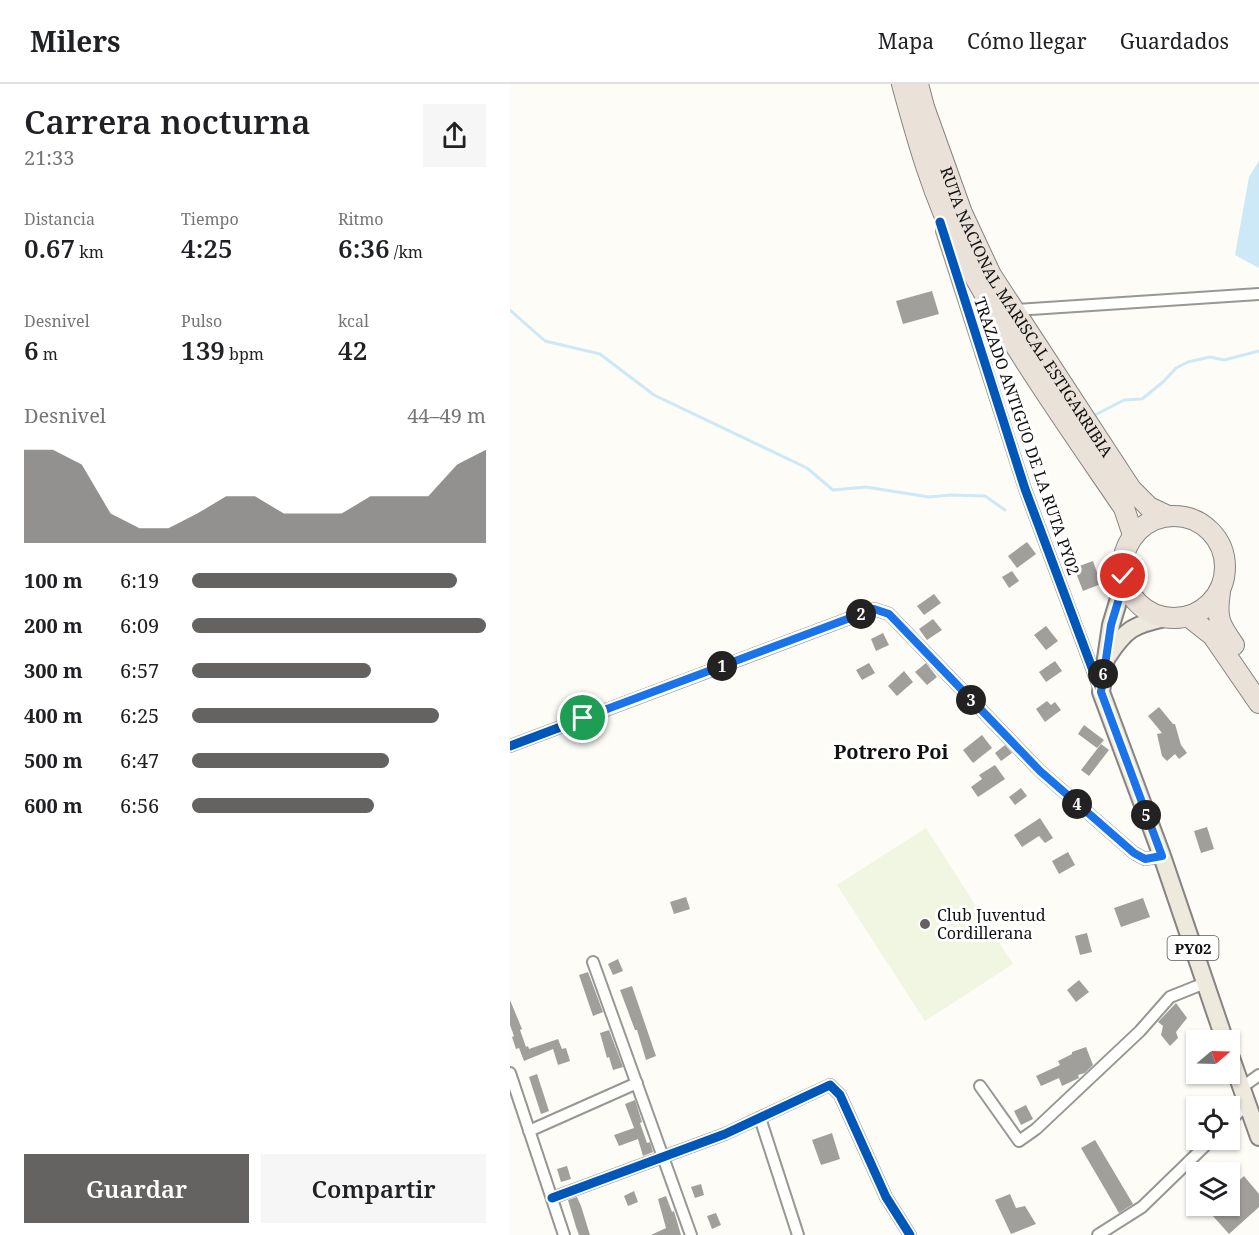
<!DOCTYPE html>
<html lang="es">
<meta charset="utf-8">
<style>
body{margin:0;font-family:"Noto Serif",serif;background:#f6f6f6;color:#202124;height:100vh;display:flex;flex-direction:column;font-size:22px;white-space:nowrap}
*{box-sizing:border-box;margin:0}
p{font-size:20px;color:#757577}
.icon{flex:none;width:33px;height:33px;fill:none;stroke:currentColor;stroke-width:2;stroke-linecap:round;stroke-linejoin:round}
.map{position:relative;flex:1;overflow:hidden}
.side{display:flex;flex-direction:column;background:#fff;width:510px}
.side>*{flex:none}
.needle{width:39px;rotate:71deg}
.tools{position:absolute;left:676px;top:946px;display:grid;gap:12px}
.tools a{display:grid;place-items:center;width:54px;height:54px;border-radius:0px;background:#fff;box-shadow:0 2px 4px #0004;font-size:30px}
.pin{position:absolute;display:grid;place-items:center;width:51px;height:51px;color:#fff;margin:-26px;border:3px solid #fff;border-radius:50%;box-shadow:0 2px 6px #0007}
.km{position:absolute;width:30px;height:30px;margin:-15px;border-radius:50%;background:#222;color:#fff;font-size:16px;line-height:30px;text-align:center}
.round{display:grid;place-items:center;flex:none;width:63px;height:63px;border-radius:0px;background:#f6f6f6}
.head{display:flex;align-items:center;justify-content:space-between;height:102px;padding:0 24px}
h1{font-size:33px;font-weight:600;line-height:45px}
.stats{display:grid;grid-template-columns:repeat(3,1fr);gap:9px;height:102px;padding:6px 24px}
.stats div{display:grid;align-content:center}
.stats b{font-size:26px;font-weight:600}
.stats small{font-size:16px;font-weight:400}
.stats p{font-size:16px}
.chart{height:168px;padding:12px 24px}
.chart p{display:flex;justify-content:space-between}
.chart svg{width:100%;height:108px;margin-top:6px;fill:#646362;opacity:.7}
.button{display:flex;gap:12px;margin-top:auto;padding:12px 24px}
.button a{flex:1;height:69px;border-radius:0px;background:#646362;color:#fff;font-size:24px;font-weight:600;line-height:69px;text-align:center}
.button a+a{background:#f6f6f6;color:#202124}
ul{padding:0 24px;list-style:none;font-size:20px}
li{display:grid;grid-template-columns:96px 72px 1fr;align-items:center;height:45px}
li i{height:15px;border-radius:8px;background:#646362}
header{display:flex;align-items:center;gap:36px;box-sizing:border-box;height:84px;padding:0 30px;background:#fff;border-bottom:2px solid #e0e0e0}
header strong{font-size:28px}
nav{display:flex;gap:33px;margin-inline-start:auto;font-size:21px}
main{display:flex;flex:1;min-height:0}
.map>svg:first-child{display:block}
.pitch{fill:#f0f6e1}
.water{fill:#cde8f7}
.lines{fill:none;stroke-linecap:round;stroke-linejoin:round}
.stream{stroke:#cde8f7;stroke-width:3}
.building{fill:#a19f9c}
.street-casing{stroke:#979795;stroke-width:14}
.primary-casing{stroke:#858482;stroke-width:20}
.highway-casing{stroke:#858482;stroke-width:22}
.street{stroke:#fffffe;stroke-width:10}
.primary{stroke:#ede9dc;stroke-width:16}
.highway{stroke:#eae1d8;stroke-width:20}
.cycleway-casing{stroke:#fff;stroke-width:13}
.cycleway{stroke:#0057b8;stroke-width:9}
.route-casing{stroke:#fff;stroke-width:12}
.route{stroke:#1a73e8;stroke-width:8}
.poi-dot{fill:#646362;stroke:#fff;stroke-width:2}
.labels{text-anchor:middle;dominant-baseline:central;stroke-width:6;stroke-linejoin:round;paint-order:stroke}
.shield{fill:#fff;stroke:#585858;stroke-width:1.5}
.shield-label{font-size:15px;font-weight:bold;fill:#111}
.street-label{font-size:16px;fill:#111;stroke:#fff}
.poi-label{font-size:16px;fill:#111;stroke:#fff;text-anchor:start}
.quarter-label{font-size:20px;font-weight:bold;fill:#111;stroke:#fff}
</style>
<header>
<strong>Milers</strong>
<nav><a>Mapa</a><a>Cómo llegar</a><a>Guardados</a></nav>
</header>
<main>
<section class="side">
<div class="head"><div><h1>Carrera nocturna</h1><p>21:33</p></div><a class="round"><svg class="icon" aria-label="share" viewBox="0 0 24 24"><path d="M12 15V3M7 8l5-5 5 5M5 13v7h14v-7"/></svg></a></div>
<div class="stats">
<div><p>Distancia</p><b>0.67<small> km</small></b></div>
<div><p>Tiempo</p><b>4:25</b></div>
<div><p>Ritmo</p><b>6:36<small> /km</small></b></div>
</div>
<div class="stats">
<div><p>Desnivel</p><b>6<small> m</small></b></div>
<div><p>Pulso</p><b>139<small> bpm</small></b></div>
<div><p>kcal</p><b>42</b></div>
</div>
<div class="chart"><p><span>Desnivel</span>44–49 m</p>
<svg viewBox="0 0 160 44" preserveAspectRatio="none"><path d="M0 44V6L10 6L20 12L30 32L40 38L50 38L60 32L70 25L80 25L90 32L100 32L110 32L120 25L130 25L140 25L150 12L160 6V44z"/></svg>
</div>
<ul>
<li><b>100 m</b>6:19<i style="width:90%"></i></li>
<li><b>200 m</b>6:09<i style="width:100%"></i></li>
<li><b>300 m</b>6:57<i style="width:61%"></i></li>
<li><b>400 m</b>6:25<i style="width:84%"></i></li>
<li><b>500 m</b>6:47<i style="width:67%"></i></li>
<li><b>600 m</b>6:56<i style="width:62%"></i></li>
</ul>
<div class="button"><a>Guardar</a><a>Compartir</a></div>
</section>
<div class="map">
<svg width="749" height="1151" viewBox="0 0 749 1151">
<rect width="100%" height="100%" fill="#fdfcf7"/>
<!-- pitch -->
<path class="pitch" d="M 416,744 L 503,880 L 415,937 L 327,801 Z"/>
<!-- water -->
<path class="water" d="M 749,77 L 749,184 L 725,171 L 739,93 Z"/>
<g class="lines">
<!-- stream -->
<g class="stream">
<path d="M 0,226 L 35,257 L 90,270 L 144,311 L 297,384 L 323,406 L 356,403 L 419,413 L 441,411 L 475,412 L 495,426"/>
<path d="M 583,332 L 614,316 L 632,315 L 653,298 L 666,284 L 678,278 L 700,273 L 714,276 L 749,267"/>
</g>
</g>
<!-- building -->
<g class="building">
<path d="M 422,207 L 429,230 L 393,240 L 386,217 Z"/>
<path d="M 517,458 L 526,470 L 507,484 L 498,472 Z"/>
<path d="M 583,477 L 591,500 L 573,507 L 564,484 Z"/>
<path d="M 502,487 L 509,497 L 499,504 L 492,493 Z"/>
<path d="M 424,510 L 431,519 L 414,531 L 407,522 Z"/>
<path d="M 423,535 L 432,546 L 417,556 L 409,545 Z"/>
<path d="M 536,542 L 548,557 L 536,566 L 524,551 Z"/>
<path d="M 373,549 L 379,561 L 366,567 L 361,555 Z"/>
<path d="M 545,577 L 552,587 L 536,598 L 529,588 Z"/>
<path d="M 359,579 L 365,589 L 352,596 L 346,586 Z"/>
<path d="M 416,579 L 427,593 L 417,601 L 405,588 Z"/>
<path d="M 394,587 L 403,598 L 387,612 L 378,602 Z"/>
<path d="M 537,617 L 541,621 L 545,618 L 551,626 L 535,638 L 526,625 Z"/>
<path d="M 649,623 L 663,640 L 665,640 L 671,661 L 677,669 L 669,675 L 665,670 L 657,677 L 652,672 L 647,650 L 652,649 L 638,632 Z"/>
<path d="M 574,641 L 594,656 L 587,664 L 568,650 Z"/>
<path d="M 472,651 L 482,664 L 463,679 L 453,666 Z"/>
<path d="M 591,660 L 599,666 L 579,692 L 571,686 Z"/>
<path d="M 495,661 L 502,669 L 491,677 L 485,669 Z"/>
<path d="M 485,681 L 495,695 L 468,713 L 461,703 L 472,695 L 469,691 Z"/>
<path d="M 511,704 L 517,712 L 505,721 L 499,713 Z"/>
<path d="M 530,734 L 543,754 L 535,759 L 529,752 L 512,763 L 504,751 Z"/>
<path d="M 697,743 L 704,765 L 691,769 L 684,747 Z"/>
<path d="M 558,768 L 565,781 L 549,790 L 542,777 Z"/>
<path d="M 176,813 L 180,825 L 164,830 L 160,818 Z"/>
<path d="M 633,814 L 640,833 L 611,843 L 604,824 Z"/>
<path d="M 577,849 L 582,868 L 570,871 L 565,852 Z"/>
<path d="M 108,875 L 113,887 L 103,891 L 98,880 Z"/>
<path d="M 78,888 L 93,928 L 83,932 L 69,891 Z"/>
<path d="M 569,896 L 579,908 L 566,918 L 557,906 Z"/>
<path d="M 122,902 L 146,972 L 136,976 L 127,946 L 125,946 L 110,906 Z"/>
<path d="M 0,916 L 12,945 L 10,946 L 16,963 L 18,962 L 19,965 L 48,955 L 52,965 L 56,964 L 60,977 L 48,981 L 43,965 L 14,977 L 9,964 L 6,965 L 2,953 L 4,952 L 0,941 Z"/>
<path d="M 666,919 L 677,934 L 666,948 L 668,954 L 660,962 L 651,951 L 653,942 L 648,938 Z"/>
<path d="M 99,946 L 113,983 L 103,986 L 99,973 L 97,974 L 90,949 Z"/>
<path d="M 576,963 L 583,981 L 575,989 L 568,991 L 569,994 L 552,1002 L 549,994 L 531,1002 L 526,992 L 550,981 L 548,977 L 562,970 L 562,968 Z"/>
<path d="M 27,990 L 39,1027 L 31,1030 L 19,993 Z"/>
<path d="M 125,1016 L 132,1038 L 130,1039 L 137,1059 L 140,1058 L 143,1068 L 133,1072 L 128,1055 L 109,1062 L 104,1051 L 124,1044 L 115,1020 Z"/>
<path d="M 516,1021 L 523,1035 L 511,1041 L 504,1027 Z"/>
<path d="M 322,1049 L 330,1075 L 311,1081 L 302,1056 Z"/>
<path d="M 585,1056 L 623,1120 L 609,1129 L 571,1064 Z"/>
<path d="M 57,1082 L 61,1095 L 51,1098 L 47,1085 Z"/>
<path d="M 734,1092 L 749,1110 L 749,1123 L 719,1150 L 694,1122 L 720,1122 L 720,1105 Z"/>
<path d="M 191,1100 L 194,1111 L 185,1114 L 181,1103 Z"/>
<path d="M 124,1107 L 128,1118 L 118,1122 L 114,1112 Z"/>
<path d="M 500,1110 L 506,1124 L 515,1122 L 526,1140 L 501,1150 L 485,1116 Z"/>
<path d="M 156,1112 L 162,1128 L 164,1127 L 171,1151 L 141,1151 L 156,1144 L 148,1115 Z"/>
<path d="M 67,1113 L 71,1122 L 80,1151 L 69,1151 L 66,1143 L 58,1116 Z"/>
<path d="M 206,1129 L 211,1141 L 202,1145 L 197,1132 Z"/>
</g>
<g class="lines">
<!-- street casing -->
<g class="street-casing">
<g id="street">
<path d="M 432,147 L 515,405 L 589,603"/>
<path d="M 505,226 L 749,210"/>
<path d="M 0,662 L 364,525 L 379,530 L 530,687 L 624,769 L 635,775 L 652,772"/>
<path d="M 83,878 L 181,1151"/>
<path d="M 0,989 L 54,1151"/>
<path d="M 470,1002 L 509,1057 L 526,1045 L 630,947 L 660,913 L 695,899"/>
<path d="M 731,1004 L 749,991"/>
<path d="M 250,1034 L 288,1151"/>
<path d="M 720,1037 L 737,1020"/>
<path d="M 19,1047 L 127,999"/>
<path d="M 42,1114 L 215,1050 L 320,1001 L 330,1011 L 376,1113 L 400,1151"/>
<path d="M 588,1151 L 632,1123 L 701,1056"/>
</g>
</g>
<!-- primary casing -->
<g class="primary-casing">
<g id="primary">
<path d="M 613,492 L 611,508 L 601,541 L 591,608 L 652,772 L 715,957"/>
<path d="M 598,572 C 616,545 623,541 655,534"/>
<path d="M 720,971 L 749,1053"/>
</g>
</g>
<!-- highway casing -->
<g class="highway-casing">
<g id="highway">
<path d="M 392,0 C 407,55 423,112 449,163 C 496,255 556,339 614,424 L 623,451"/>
<path id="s1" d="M 408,0 L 414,23 L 452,129 L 481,191 L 621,405 L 639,423 L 658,432"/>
<circle cx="664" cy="483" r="51"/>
<path d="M 710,508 C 706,534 709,540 724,561"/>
<path d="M 679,533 L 703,552 L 749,619"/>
</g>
</g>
<!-- street -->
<use href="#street" class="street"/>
<!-- primary -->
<use href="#primary" class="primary"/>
<!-- highway -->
<use href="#highway" class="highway"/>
<!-- cycleway casing -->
<g class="cycleway-casing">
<g id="cycleway">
<path d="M 430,138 L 515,405 L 591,608"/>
<path d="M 0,662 L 364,525 L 379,530 L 530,687 L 624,769 L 635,775 L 652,772"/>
<path d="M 42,1114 L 215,1050 L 320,1001 L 330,1011 L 376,1113 L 400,1151"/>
</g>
</g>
<!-- cycleway -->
<use href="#cycleway" class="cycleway"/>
</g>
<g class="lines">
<!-- route casing -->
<g class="route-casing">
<path id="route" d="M 73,634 L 364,525 L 379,530 L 530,687 L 624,769 L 635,775 L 652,772 L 591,608 L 601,541 L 611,508 L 613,492"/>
</g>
<!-- route -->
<use href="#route" class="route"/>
</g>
<!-- markers -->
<circle class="poi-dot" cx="415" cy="840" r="6"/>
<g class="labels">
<!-- shield labels -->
<rect class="shield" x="657.5" y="852" width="51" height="24" rx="4.5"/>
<g class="shield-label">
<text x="683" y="864">PY02</text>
</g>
<!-- street labels -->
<g class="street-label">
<text stroke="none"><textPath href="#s1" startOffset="254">RUTA NACIONAL MARISCAL ESTIGARRIBIA</textPath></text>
<text transform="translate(517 352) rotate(71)">TRAZADO ANTIGUO DE LA RUTA PY02</text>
</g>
<!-- poi labels -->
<g class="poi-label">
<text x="427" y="831">Club Juventud<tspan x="427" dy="18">Cordillerana</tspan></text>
</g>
<!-- quarter labels -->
<g class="quarter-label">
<text x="381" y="667">Potrero Poi</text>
</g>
</g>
</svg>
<div class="tools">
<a><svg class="needle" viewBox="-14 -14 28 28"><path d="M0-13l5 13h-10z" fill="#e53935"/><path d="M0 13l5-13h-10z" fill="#757577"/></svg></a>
<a><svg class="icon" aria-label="locate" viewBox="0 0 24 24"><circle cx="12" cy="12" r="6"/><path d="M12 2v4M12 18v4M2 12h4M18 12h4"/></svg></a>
<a><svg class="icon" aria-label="layers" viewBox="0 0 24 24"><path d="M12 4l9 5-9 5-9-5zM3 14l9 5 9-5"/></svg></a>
</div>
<div class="pin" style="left:73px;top:634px;background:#1e9e55"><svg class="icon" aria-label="arrive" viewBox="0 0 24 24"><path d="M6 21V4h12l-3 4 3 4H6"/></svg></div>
<div class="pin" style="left:613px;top:492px;background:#d93025"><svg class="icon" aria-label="check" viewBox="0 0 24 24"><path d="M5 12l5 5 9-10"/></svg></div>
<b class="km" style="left:212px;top:582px">1</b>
<b class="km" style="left:351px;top:530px">2</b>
<b class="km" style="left:461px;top:616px">3</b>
<b class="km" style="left:567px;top:720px">4</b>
<b class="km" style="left:636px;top:731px">5</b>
<b class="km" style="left:593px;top:590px">6</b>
</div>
</main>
